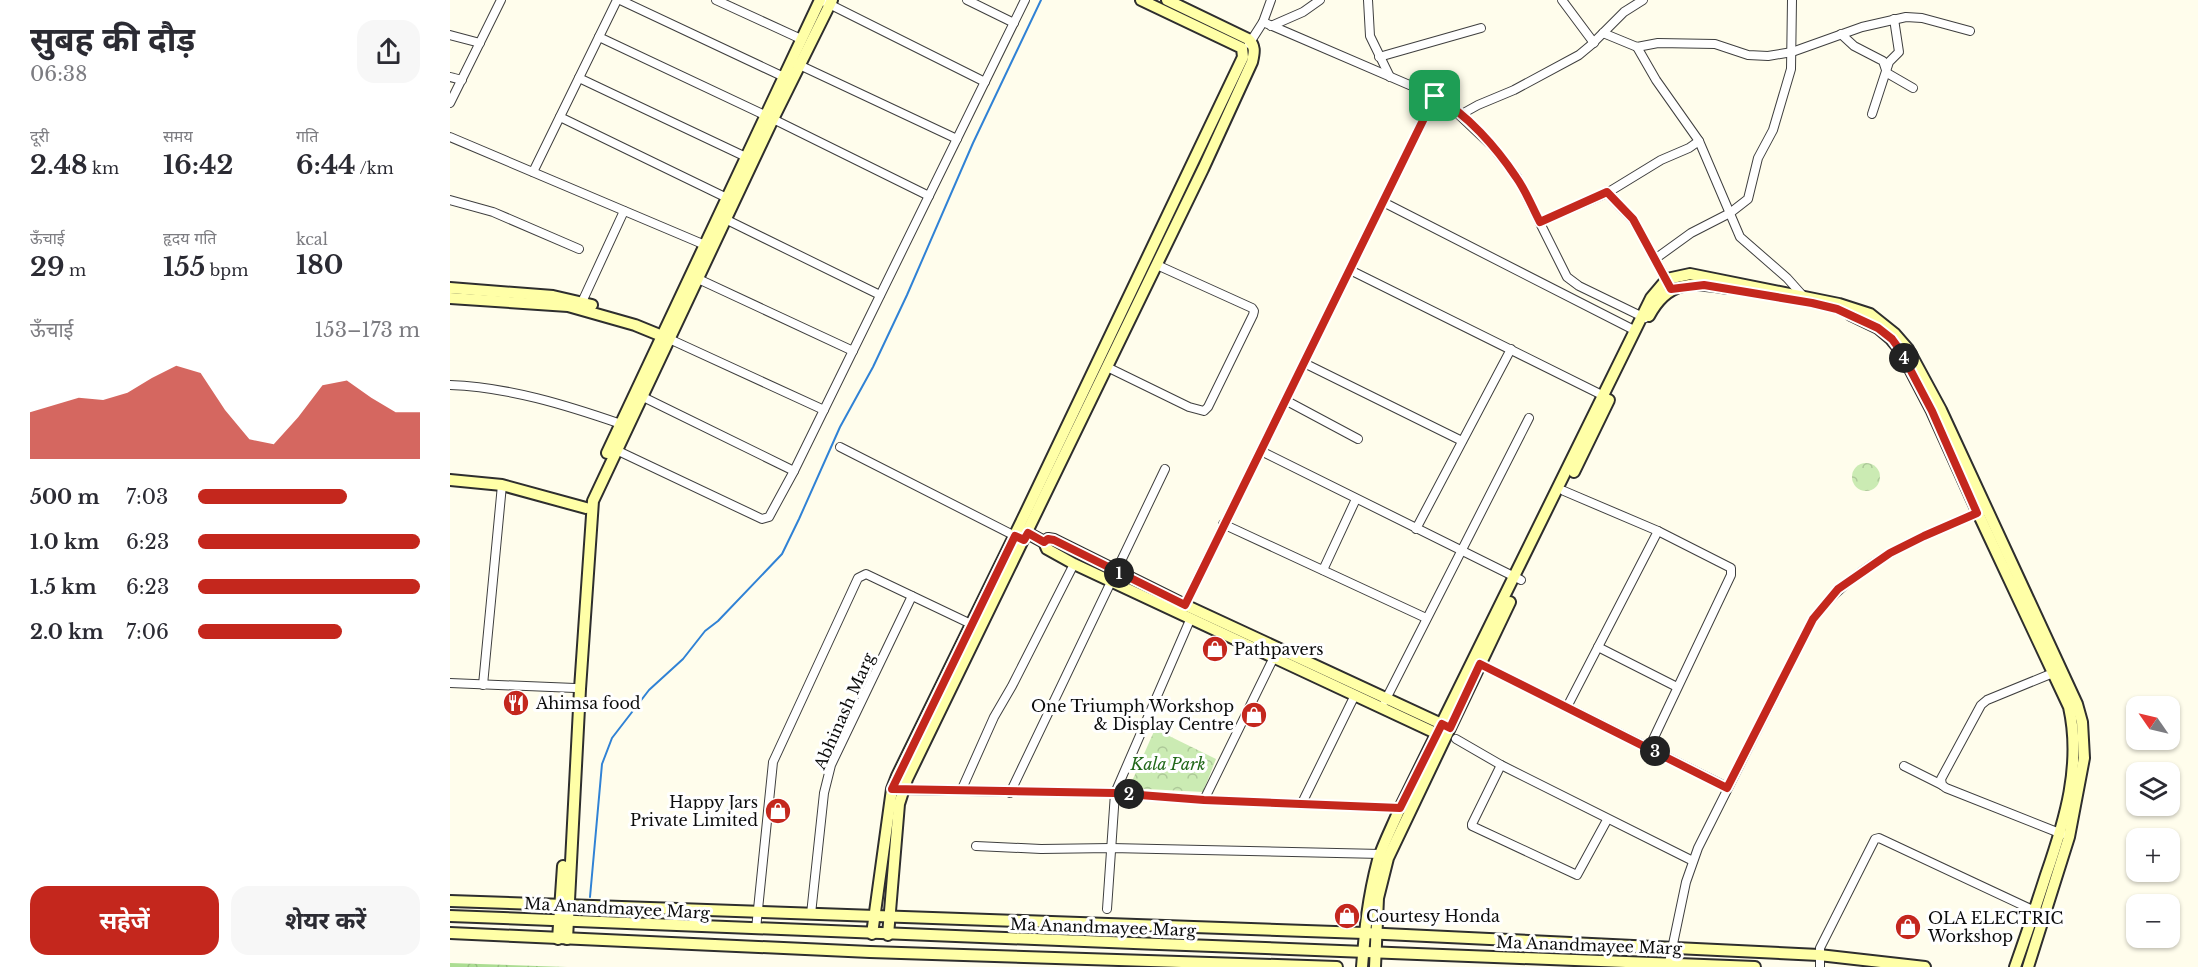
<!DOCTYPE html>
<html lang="hi">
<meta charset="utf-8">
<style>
body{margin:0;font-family:"Libre Baskerville","Noto Sans Devanagari",serif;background:#f7f7f7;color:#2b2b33;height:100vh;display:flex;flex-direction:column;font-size:22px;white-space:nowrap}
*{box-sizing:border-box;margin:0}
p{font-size:20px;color:#7c7c81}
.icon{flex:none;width:33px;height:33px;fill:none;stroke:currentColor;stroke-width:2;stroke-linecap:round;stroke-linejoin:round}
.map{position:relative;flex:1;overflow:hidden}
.panel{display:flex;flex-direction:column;background:#fff;width:450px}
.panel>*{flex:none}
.needle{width:39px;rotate:304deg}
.controls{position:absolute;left:1676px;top:696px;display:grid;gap:12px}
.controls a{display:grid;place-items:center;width:54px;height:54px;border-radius:12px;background:#fff;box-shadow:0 2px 4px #0004;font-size:30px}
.pin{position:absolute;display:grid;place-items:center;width:51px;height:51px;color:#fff;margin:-26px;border-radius:12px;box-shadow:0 3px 9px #0006}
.km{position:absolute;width:30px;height:30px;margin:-15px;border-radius:50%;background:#222;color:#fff;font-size:16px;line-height:30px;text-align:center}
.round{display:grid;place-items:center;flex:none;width:63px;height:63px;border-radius:18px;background:#f7f7f7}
.headline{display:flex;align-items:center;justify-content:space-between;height:102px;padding:0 30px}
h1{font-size:33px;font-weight:700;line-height:45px}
.stats{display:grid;grid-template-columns:repeat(3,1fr);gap:9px;height:102px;padding:6px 30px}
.stats div{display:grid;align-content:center}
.stats b{font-size:26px;font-weight:700}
.stats small{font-size:16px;font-weight:400}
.stats p{font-size:16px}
.chart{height:168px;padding:12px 30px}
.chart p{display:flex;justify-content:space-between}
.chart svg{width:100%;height:108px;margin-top:6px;fill:#c4271d;opacity:.7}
.cta{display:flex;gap:12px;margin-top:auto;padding:12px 30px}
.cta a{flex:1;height:69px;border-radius:18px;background:#c4271d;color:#fff;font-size:24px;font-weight:700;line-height:69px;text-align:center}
.cta a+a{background:#f7f7f7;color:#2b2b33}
ul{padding:0 30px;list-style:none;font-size:20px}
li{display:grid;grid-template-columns:96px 72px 1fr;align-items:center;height:45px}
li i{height:15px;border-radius:8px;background:#c4271d}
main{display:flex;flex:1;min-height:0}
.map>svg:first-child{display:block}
.forest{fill:url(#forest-crowns)}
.park{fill:url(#park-crowns)}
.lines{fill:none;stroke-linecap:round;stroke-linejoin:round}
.stream{stroke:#3082d5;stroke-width:2}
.street-casing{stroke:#3f3f3f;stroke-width:10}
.secondary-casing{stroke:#2e2e2e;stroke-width:14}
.street{stroke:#fff;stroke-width:8}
.secondary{stroke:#ffffa7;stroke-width:10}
.route-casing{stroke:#fff;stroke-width:12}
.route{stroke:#c4271d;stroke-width:8}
.labels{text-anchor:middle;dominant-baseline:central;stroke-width:6;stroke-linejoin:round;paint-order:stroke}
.poi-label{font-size:16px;fill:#0c0c0c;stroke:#fff;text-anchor:start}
.street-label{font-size:16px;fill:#0c0c0c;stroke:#fff}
.park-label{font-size:16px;font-style:italic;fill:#216819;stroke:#fff}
</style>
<main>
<section class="panel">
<div class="headline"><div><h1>सुबह की दौड़</h1><p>06:38</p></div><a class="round"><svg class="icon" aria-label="share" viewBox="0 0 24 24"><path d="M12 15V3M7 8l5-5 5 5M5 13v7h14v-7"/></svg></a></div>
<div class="stats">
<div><p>दूरी</p><b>2.48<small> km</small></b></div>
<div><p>समय</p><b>16:42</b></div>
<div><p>गति</p><b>6:44<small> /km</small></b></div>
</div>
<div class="stats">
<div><p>ऊँचाई</p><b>29<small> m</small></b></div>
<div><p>हृदय गति</p><b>155<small> bpm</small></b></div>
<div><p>kcal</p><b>180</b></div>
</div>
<div class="chart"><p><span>ऊँचाई</span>153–173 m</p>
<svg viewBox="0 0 160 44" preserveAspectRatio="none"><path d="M0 44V25L10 22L20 19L30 20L40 17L50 11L60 6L70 9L80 24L90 36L100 38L110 27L120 14L130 12L140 19L150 25L160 25V44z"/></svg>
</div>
<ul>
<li><b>500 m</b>7:03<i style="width:67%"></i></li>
<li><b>1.0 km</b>6:23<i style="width:100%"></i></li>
<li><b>1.5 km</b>6:23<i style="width:100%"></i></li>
<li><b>2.0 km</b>7:06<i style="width:65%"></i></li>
</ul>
<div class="cta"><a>सहेजें</a><a>शेयर करें</a></div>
</section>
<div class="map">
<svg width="1748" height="967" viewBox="0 0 1748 967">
<defs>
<pattern id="forest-crowns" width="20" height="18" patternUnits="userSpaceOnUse" patternTransform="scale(1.5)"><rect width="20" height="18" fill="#acdd92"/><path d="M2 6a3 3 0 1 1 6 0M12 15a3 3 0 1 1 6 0" fill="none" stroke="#93bc7d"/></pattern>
<pattern id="park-crowns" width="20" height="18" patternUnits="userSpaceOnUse" patternTransform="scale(1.5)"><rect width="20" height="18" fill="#cbebb3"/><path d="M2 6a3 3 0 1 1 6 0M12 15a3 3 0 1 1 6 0" fill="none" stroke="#adc899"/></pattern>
</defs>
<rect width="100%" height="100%" fill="#fffdec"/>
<!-- forest -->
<path class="forest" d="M 0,963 L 117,967 L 0,967 Z"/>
<!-- park -->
<g class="park">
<circle cx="1416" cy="477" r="14"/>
<path d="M 705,729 L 766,759 L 753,792 L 679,788 Z"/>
</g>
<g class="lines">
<!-- stream -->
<path class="stream" d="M 140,897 L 152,764 L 162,738 L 199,690 L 233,659 L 255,631 L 268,621 L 332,554 L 349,519 L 390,427 L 423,367 L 457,295 L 523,143 L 591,0"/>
<!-- street casing -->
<g class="street-casing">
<g id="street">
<path d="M 170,0 L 334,77"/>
<path d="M 266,0 L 351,39"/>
<path d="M 517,0 L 564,23"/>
<path d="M 918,0 L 920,36 L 940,77"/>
<path d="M 1112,0 L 1144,43"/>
<path d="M 375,2 L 535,82"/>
<path d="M 813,22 L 985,96 L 1003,109 L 1041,145 L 1067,177 L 1117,277 L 1129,286 L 1195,318"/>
<path d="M 821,26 L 853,12 L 870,0"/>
<path d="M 1153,33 L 1187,47 L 1208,43 L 1265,44 L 1298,55 L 1318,56 L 1342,52 L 1412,27 L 1456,17 L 1472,18 L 1520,31"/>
<path d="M 1391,34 L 1404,46 L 1433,61 L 1437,73 L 1463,88"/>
<path d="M 0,35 L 30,43"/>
<path d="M 149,37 L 323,119 L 479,196"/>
<path d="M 799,44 L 813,22 L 821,0"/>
<path d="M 1187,47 L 1206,80 L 1249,141 L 1290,237 L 1337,278 L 1354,297"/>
<path d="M 929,57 L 1031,28"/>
<path d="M 345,63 L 507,139"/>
<path d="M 0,77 L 12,80"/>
<path d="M 129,78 L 296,157"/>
<path d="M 0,103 L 51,0"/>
<path d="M 1422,114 L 1439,62 L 1449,52 L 1444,19"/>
<path d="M 1010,115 L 1028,105 L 1064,90 L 1129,55 L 1141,45 L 1174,12 L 1193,0"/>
<path d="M 110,117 L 277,198"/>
<path d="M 0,137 L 255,245"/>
<path d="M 83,172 L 167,0"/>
<path d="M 1157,193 L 1183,220 L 1218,282"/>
<path d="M 0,200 L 43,212 L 129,249"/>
<path d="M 933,202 L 1184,330"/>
<path d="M 273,218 L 430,295"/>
<path d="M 1090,222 L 1157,193 L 1211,160 L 1239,148 L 1249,141"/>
<path d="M 1205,259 L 1241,233 L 1280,213 L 1298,199 L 1308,158 L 1323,130 L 1341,69 L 1342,0"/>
<path d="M 900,270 L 1156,397"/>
<path d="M 244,277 L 403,351"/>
<path d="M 132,302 L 174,211"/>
<path d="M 215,337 L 374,410"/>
<path d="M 854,363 L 1012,441"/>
<path d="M 657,367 L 739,407 L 754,411 L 758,407 L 803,315 L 804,311 L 802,308 L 707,265"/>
<path d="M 0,385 C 58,387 116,405 171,424"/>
<path d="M 189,395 L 344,471"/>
<path d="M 835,400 L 908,439"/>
<path d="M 390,447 L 567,537"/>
<path d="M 164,449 L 312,519 L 319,517 L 344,471 L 575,0"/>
<path d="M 811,451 L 1071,580"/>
<path d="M 1114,491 L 1208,531 L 1281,568 L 1281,575 L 1199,748"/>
<path d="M 773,524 L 976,618"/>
<path d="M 966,529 L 1061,349"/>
<path d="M 873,570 L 906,499"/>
<path d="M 733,608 L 985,96"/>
<path d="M 1148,647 L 1227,687"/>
<path d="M 1030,664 L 1277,787"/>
<path d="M 1603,673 L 1537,700 L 1531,705 L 1491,779 L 1492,785 L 1496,788 L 1612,834"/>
<path d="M 0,683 L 125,688"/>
<path d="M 33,685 L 52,485"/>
<path d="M 935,701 L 1079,418"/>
<path d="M 1117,707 L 1208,531"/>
<path d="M 1006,739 L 1051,765 L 1243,861"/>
<path d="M 1051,765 L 1022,824 L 1022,826 L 1127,875 L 1157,820"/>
<path d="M 1454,766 L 1492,785"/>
<path d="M 451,790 L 665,793 L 754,800 L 950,808"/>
<path d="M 511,791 L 544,717 L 562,686 L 624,564"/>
<path d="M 560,793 L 715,469"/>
<path d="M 754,800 L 824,657"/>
<path d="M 851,805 L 905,695"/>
<path d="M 526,846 L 591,849 L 661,848 L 931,854"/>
<path d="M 657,909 L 665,793 L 740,620"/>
<path d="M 361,914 L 374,793 L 381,765 L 462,596"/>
<path d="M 306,929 L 323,762 L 408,578 L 416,574 L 521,624"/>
<path d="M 1219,963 L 1236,882 L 1248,848 L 1363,619 C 1408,560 1467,539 1532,511"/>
<path d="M 1370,967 L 1370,948 L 1425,839 L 1429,838 L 1587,912"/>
</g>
</g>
<!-- secondary casing -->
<g class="secondary-casing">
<g id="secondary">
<path d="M 0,288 L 103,296 L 142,305"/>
<path d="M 0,298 L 118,306 L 185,325 L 212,336"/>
<path d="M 1401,315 L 1428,328 L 1441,339 L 1450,350 L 1482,411 L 1528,513 L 1619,707 C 1632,765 1615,820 1596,875 C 1586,906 1576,936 1565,967"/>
<path d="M 1199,316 C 1218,280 1242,282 1278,288"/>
<path d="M 157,453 L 370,0"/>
<path d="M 1124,472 L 1159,400"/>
<path d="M 0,480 L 52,485 L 136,508"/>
<path d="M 572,530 L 594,542 L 597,549 L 624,564 L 992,736"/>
<path d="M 594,542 L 598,539 L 604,540 L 735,605 L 998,727"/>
<path d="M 0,901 L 914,933 L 1369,955 L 1475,967"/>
<path d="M 0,916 C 435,936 870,948 1305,967"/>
<path d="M 0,933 L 420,952 L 887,967"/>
<path d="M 422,934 L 442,789 L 447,776 L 575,514 L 793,57 L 792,48 L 691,0"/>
<path d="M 438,935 L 449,804 L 457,779 L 753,169 L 802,62 C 804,53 806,46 798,39 L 717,0"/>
<path d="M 108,939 L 113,866"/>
<path d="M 117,939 L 130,689 L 143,501 L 323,119 L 382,0"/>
<path d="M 912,967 C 915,929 918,898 928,860 C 934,842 943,825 950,808 L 1201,298 L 1217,279 L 1240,274 L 1389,304 L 1420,314 L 1445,334 L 1458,349 L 1491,410 L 1627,704 L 1632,722 L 1634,758 L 1619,837 L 1578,967"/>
<path d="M 925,967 L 928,898 L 938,858 L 1060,602"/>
</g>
</g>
<!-- street -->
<use href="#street" class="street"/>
<!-- secondary -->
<use href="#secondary" class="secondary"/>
</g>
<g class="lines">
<!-- route casing -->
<g class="route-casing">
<path id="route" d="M 985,96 C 1017,114 1046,147 1066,177 C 1076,191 1082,207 1090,222 L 1157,192 L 1183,219 L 1221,289 L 1254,285 L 1362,303 L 1387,309 L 1428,328 L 1442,339 L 1450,350 L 1482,411 L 1527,513 L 1474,536 L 1440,553 L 1388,589 L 1363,619 L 1277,788 L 1030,664 L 1000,728 L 992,724 L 950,808 L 754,800 L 664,793 L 442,789 L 565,536 L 574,540 L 578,533 L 594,542 L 598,539 L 604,540 L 735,605 Z"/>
</g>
<!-- route -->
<use href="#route" class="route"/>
</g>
<!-- icons -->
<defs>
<g id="shop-disc" transform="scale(1.35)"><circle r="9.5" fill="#c4271d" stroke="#fff"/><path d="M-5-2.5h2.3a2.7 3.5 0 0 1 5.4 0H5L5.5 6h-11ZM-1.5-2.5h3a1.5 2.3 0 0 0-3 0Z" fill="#fff"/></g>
<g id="restaurant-disc" transform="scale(1.35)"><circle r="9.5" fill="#c4271d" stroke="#fff"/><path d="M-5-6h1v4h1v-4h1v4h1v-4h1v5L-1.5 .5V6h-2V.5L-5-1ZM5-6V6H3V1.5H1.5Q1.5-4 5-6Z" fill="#fff"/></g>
</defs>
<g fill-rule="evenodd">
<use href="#shop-disc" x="765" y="649"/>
<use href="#restaurant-disc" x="66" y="703"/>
<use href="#shop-disc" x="804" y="715"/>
<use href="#shop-disc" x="328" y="811"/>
<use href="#shop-disc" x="897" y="916"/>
<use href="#shop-disc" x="1458" y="927"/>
</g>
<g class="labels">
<!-- poi labels -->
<g class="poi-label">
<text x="784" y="649">Pathpavers</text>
<text x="86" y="703">Ahimsa food</text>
<text x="784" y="706" text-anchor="end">One Triumph Workshop<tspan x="784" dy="18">&amp; Display Centre</tspan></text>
<text x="308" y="802" text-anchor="end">Happy Jars<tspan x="308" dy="18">Private Limited</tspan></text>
<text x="916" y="916">Courtesy Honda</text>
<text x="1478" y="918">OLA ELECTRIC<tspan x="1478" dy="18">Workshop</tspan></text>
</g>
<!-- street labels -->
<g class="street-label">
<text transform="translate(394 711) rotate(-66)">Abhinash Marg</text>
<text transform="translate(167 908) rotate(3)">Ma Anandmayee Marg</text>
<text transform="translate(653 927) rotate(2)">Ma Anandmayee Marg</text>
<text transform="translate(1139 945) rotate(2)">Ma Anandmayee Marg</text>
</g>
<!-- park labels -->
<g class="park-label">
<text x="718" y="764">Kala Park</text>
</g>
</g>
</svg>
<div class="controls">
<a><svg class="needle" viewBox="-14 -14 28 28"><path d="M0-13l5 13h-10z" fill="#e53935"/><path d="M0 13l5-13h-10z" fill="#7c7c81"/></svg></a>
<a><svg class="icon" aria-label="layers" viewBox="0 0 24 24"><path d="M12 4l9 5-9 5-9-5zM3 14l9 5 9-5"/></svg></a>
<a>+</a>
<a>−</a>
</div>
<div class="pin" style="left:985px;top:96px;background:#1e9e55"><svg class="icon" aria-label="arrive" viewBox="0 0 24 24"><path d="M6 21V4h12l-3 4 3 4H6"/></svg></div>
<b class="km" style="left:669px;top:573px">1</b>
<b class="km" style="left:679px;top:794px">2</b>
<b class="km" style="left:1205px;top:751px">3</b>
<b class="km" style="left:1454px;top:358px">4</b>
</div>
</main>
